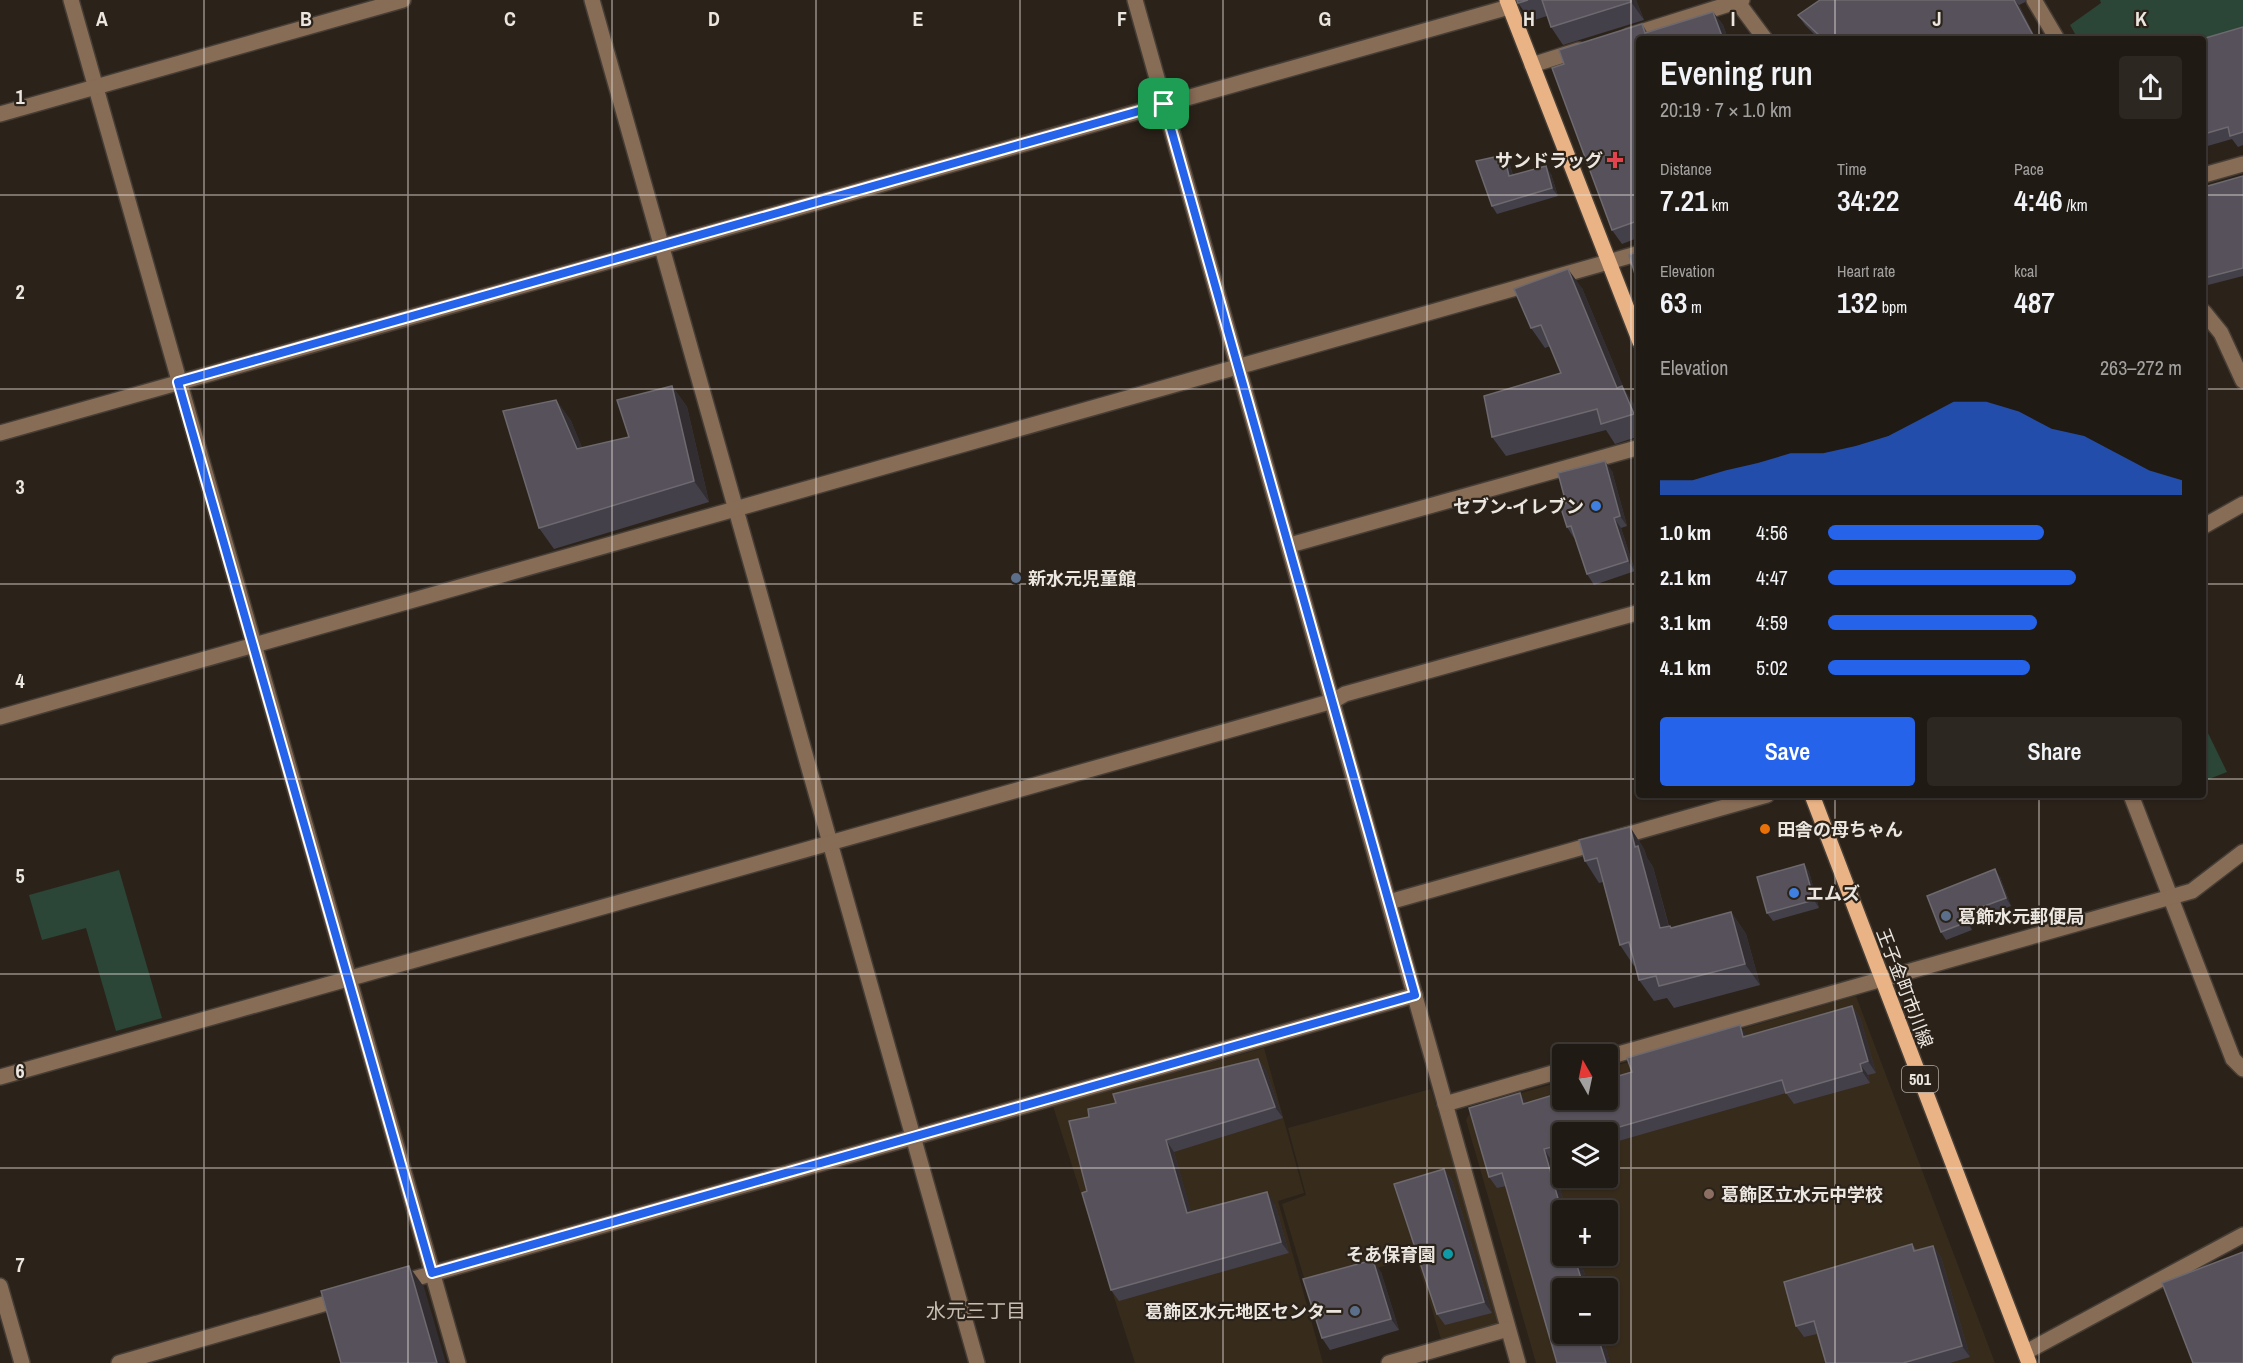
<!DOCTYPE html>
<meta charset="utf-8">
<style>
body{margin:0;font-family:"Archivo Narrow","Noto Sans JP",sans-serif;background:#2d2722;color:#f1f3f6;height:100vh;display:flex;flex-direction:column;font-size:22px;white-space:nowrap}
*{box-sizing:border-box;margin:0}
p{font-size:20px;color:#a2a1a0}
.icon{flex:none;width:33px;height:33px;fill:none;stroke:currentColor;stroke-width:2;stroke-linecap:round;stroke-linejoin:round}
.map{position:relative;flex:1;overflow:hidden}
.drawer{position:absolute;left:1636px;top:36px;width:570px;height:762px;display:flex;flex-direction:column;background:#201a14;border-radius:6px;box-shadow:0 2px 4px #0004,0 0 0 2px #3d3834}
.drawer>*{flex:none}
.needle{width:39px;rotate:351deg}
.tools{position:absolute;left:1552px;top:1044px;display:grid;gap:12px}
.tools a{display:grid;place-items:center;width:66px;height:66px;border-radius:6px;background:#201a14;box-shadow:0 2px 4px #0004,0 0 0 2px #3d3834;font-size:30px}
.pin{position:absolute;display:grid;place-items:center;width:51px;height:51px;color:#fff;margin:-26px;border-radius:12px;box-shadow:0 3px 9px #0006}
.round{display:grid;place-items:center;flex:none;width:63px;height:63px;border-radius:6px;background:#2d2722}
.head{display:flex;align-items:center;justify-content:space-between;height:102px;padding:0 24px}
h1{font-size:33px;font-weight:600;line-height:45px}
.metrics{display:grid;grid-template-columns:repeat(3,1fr);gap:9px;height:102px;padding:6px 24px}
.metrics div{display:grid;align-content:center}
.metrics b{font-size:30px;font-weight:600}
.metrics small{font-size:16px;font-weight:400}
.metrics p{font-size:16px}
.chart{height:168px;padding:12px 24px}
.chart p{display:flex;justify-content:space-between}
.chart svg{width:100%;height:108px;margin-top:6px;fill:#2563eb;opacity:.7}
.cta{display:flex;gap:12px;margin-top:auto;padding:12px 24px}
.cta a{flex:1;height:69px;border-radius:6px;background:#2563eb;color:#fff;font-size:24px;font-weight:600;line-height:69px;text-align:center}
.cta a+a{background:#2d2722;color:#f1f3f6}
ul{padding:0 24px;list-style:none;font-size:20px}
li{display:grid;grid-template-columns:96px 72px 1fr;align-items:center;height:45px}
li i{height:15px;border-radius:8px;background:#2563eb}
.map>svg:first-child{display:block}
.built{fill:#372b1c;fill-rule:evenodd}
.green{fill:#2b4537}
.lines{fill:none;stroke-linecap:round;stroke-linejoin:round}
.minor-casing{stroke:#463e36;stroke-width:18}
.major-casing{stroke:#463e36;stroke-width:18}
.minor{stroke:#876c56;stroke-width:15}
.major{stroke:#eab385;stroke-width:15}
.wall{fill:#44404a}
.shaded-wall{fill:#322d30}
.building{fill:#56515a;stroke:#6d696f;stroke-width:1.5}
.route-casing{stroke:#fff;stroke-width:12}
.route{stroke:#2563eb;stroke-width:8}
.grid{fill:none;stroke:#ebe6e0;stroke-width:1.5;stroke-opacity:0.55}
.health-dot{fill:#e0444e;stroke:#2b231a;stroke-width:2}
.shop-dot{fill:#3f7fe0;stroke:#2b231a;stroke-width:2}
.service-dot{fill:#5c6f8a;stroke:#2b231a;stroke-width:2}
.food-dot{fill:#e8710a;stroke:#2b231a;stroke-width:2}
.education-dot{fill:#8d6e63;stroke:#2b231a;stroke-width:2}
.culture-dot{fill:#0f9aa8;stroke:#2b231a;stroke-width:2}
.labels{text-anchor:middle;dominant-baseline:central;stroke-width:4.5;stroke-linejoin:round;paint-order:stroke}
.shield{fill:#2b231a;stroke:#b1aca5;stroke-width:1.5}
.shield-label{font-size:16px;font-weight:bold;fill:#ebe6e0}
.poi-label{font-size:18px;font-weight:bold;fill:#ebe6e0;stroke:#2b231a;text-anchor:start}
.street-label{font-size:18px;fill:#ebe6e0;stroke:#2b231a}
.neighbourhood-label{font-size:20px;fill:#cabfb3;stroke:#2b231a}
.grid-label{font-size:20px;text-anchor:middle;font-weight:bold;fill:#ebe6e0;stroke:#2b231a;stroke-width:4.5;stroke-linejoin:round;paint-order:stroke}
</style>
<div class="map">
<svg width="2243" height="1363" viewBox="0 0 2243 1363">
<rect width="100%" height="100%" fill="#2b231a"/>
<!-- built -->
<g class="built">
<path d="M 1856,996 L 1995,1363 L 1536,1363 L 1466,1120 L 1473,1107 L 1563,1081 L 1563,1100 L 1608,1100 L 1608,1068 ZM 1563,1132 L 1608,1132 L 1608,1178 L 1563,1178 ZM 1563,1210 L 1608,1210 L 1608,1256 L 1563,1256 ZM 1563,1288 L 1608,1288 L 1608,1334 L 1563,1334 Z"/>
<path d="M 1264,1048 L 1304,1193 L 1278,1201 L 1323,1363 L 1135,1363 L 1053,1106 Z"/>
<path d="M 1431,1089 L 1501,1323 L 1441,1339 L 1416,1257 L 1307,1288 L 1282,1204 L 1306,1195 L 1288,1128 Z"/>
</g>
<!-- green -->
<g class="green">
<path d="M 2100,0 L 2243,0 L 2243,36 L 2204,39 L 2078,39 L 2070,25 L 2101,3 Z"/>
<path d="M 2204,725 L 2227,772 L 2204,781 Z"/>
<path d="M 119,870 L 162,1018 L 116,1031 L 86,928 L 42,940 L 29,895 Z"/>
</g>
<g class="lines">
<!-- minor casing -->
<g class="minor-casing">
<g id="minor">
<path d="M 71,0 L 458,1363"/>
<path d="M 592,0 L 977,1363"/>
<path d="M 1135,0 L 1518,1363"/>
<path d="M 1736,0 L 1765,39"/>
<path d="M 2034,0 L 2057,39"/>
<path d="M 1628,36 L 1742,0"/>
<path d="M 1532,65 L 1579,50"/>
<path d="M 0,114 L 403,0"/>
<path d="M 2204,175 L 2243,164"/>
<path d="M 2204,312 L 2221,333 L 2243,381"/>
<path d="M 0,433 L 1509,7"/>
<path d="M 2204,526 L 2243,504"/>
<path d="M 1290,545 L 1640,447"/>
<path d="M 0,717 L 1640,253"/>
<path d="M 2131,795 L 2233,1059 L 2243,1069"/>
<path d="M 1389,902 L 1767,795"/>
<path d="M 1608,1057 L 2192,891 L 2243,852"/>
<path d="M 0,1077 L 1333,701 L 1345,694 L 1640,612"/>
<path d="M 1445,1104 L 1563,1070"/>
<path d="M 399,1283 L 1415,995"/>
<path d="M 0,1286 L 22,1363"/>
<path d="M 2026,1352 L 2243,1235"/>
<path d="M 119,1363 L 344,1298"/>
<path d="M 1389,1363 L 1508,1329"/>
</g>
</g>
<!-- major casing -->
<g class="major-casing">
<g id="major">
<path d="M 1507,0 L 1640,342"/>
<path d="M 1812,795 L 2029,1363"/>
</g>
</g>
<!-- minor -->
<use href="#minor" class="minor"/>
<!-- major -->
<use href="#major" class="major"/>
</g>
<!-- wall -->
<g class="wall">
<path d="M 1517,0 L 1636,0 L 1644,20 L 1563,45 L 1551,27 L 1547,16 L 1531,21 L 1518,3 Z"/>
<path d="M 1820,0 L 2025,0 L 2025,2 L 2019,5 L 2036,39 L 1819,39 L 1805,25 L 1798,15 Z"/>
<path d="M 1713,12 L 1723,25 L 1728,39 L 1640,39 L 1640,237 L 1622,244 L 1612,230 L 1552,68 L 1564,64 L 1559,50 L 1642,24 L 1647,32 Z"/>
<path d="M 2243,27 L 2243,145 L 2238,147 L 2232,139 L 2204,147 L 2204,39 Z"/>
<path d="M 1509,162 L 1513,175 L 1551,174 L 1558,196 L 1497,214 L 1492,206 Z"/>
<path d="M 2243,176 L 2243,276 L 2204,286 L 2204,192 Z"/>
<path d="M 1582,288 L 1624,389 L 1635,406 L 1640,415 L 1640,436 L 1615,444 L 1606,430 L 1506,456 L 1492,437 L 1561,373 L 1550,346 L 1545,348 L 1531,328 Z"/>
<path d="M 672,386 L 687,407 L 709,502 L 554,549 L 539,528 L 556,400 L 571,421 L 582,448 L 629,437 Z"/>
<path d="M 1612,471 L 1627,526 L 1621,528 L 1635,571 L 1594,585 L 1587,574 L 1575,537 L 1574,538 L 1567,527 L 1566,503 Z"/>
<path d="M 1630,827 L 1644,849 L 1647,858 L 1653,867 L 1669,926 L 1672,928 L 1731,912 L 1746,934 L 1760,985 L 1674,1008 L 1667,998 L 1654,1001 L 1639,980 L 1635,965 L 1634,966 L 1620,945 L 1603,882 L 1599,883 L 1585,861 Z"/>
<path d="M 1804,864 L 1809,872 L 1819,908 L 1773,921 L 1767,913 Z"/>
<path d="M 2000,877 L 2011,906 L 1969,922 L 1972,930 L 1946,940 L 1941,932 Z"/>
<path d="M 1852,1006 L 1860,1017 L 1876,1073 L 1868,1075 L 1870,1083 L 1794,1104 L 1786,1093 L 1608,1144 L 1608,1132 L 1563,1132 L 1563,1157 L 1552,1161 L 1566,1210 L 1563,1210 L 1563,1256 L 1579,1256 L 1589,1288 L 1563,1288 L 1602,1334 L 1610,1363 L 1557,1363 L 1506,1186 L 1497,1188 L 1489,1177 L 1527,1103 L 1632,1072 L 1747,1036 Z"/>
<path d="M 1258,1059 L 1266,1070 L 1283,1118 L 1174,1152 L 1191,1212 L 1275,1204 L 1289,1253 L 1119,1301 L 1111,1290 L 1087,1191 L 1116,1103 Z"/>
<path d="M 1444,1169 L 1452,1180 L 1492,1313 L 1445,1325 L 1437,1314 Z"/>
<path d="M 1912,1244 L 1917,1251 L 1933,1246 L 1941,1257 L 1970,1357 L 1950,1363 L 1826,1363 L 1817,1334 L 1804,1337 L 1796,1326 Z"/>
<path d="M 1381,1272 L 1399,1330 L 1330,1350 L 1322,1338 Z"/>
</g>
<!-- shaded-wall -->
<g class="shaded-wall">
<path d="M 1631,0 L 1636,0 L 1644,20 L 1631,2 Z"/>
<path d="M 2014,0 L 2019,5 L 2036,39 L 2035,39 Z"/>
<path d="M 1713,12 L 1723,25 L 1728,39 L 1723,39 Z"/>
<path d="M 1504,155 L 1509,162 L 1515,183 L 1509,176 Z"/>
<path d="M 1546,166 L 1551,174 L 1558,196 L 1552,188 Z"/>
<path d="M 1568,269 L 1582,288 L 1624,389 L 1635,406 L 1640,415 L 1640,422 L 1617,388 Z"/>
<path d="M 672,386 L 687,407 L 709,502 L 694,481 Z"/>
<path d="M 556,400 L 571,421 L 592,470 L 577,449 Z"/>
<path d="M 1605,461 L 1612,471 L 1627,526 L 1620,516 Z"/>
<path d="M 1614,518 L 1621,528 L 1635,571 L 1628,561 Z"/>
<path d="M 1630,827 L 1644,849 L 1647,858 L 1653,867 L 1675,950 L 1660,928 Z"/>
<path d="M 1804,864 L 1809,872 L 1819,908 L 1814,900 Z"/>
<path d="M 1995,869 L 2000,877 L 2011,906 L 2006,898 Z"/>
<path d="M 1731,912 L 1746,934 L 1760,985 L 1745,964 Z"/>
<path d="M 1963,914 L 1969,922 L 1972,930 L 1967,922 Z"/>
<path d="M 1852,1006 L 1860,1017 L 1876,1073 L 1868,1061 Z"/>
<path d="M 1740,1025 L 1748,1037 L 1743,1037 Z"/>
<path d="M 1258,1059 L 1266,1070 L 1283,1118 L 1275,1107 Z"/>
<path d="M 1860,1064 L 1868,1075 L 1870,1083 L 1862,1071 Z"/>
<path d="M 1520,1093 L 1528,1104 L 1523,1104 Z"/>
<path d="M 1166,1140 L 1174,1152 L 1195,1225 L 1187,1213 Z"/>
<path d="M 1544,1149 L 1552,1161 L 1566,1210 L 1563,1210 L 1563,1216 Z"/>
<path d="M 1444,1169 L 1452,1180 L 1492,1313 L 1484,1302 Z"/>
<path d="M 1267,1192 L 1275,1204 L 1289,1253 L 1281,1242 Z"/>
<path d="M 1933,1246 L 1941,1257 L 1970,1357 L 1962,1346 Z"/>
<path d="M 1574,1256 L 1579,1256 L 1589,1288 L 1584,1288 Z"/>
<path d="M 1373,1260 L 1381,1272 L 1399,1330 L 1391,1319 Z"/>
<path d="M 409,1266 L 424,1287 L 446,1363 L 437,1363 Z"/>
<path d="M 1597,1334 L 1602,1334 L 1610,1363 L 1606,1363 Z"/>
</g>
<!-- building -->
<g class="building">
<path d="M 1517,0 L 1528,0 L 1518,3 Z"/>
<path d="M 1542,0 L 1631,0 L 1631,2 L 1551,27 Z"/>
<path d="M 1820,0 L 2014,0 L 2035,39 L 1823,39 L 1798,15 Z"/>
<path d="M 1713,12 L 1723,39 L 1640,39 L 1640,220 L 1612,230 L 1552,68 L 1564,64 L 1559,50 L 1642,24 L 1645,33 Z"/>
<path d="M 2243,27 L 2243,132 L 2230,136 L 2228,127 L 2204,134 L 2204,39 L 2202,39 Z"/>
<path d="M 1504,155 L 1509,176 L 1546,166 L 1552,188 L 1492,206 L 1476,161 Z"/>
<path d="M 2243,176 L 2243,268 L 2204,278 L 2204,192 L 2208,186 Z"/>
<path d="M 1640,250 L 1640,290 L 1629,255 Z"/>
<path d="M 1568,269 L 1617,388 L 1622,386 L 1634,414 L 1601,424 L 1597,409 L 1492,437 L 1484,396 L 1561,373 L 1541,325 L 1531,328 L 1514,289 Z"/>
<path d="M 672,386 L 694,481 L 539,528 L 503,411 L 556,400 L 577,449 L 629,437 L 617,400 Z"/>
<path d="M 1605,461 L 1620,516 L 1614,518 L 1628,561 L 1587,574 L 1571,526 L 1567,527 L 1560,505 L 1566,503 L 1558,473 Z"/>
<path d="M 1630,827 L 1635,847 L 1638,846 L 1660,928 L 1670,926 L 1671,928 L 1731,912 L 1745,964 L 1659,986 L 1656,976 L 1639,980 L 1629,942 L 1620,945 L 1597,858 L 1585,861 L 1579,840 Z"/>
<path d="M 1804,864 L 1814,900 L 1767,913 L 1757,877 Z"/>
<path d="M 1995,869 L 2006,898 L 1963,914 L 1967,922 L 1941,932 L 1927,896 Z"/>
<path d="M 1852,1006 L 1868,1061 L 1860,1064 L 1862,1071 L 1786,1093 L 1782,1080 L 1602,1132 L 1563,1132 L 1563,1144 L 1544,1149 L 1563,1216 L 1563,1256 L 1574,1256 L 1584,1288 L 1563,1288 L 1563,1334 L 1597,1334 L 1606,1363 L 1557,1363 L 1502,1173 L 1489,1177 L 1469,1108 L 1520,1093 L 1523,1104 L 1563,1092 L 1563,1100 L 1608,1100 L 1608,1079 L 1632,1072 L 1627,1058 L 1740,1025 L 1743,1037 Z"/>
<path d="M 1258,1059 L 1275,1107 L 1166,1140 L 1187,1213 L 1267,1192 L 1281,1242 L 1111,1290 L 1082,1193 L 1087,1191 L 1069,1121 L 1089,1117 L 1088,1109 L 1116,1103 L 1113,1094 Z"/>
<path d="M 1444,1169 L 1484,1302 L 1437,1314 L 1394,1184 Z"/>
<path d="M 1912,1244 L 1914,1251 L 1933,1246 L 1962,1346 L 1903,1363 L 1826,1363 L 1814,1321 L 1796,1326 L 1784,1282 Z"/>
<path d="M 2243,1252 L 2243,1363 L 2193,1363 L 2162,1283 Z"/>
<path d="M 1373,1260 L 1391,1319 L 1322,1338 L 1303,1279 Z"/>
<path d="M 409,1266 L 437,1363 L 341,1363 L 321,1291 Z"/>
</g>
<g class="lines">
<!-- route casing -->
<g class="route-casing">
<path id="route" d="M 1164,104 L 1415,995 L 432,1273 L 178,382 Z"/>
</g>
<!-- route -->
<use href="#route" class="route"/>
</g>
<!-- grid -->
<path class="grid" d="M 204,0 L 204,1363M 408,0 L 408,1363M 612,0 L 612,1363M 816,0 L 816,1363M 1020,0 L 1020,1363M 1223,0 L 1223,1363M 1427,0 L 1427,1363M 1631,0 L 1631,1363M 1835,0 L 1835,39M 2039,0 L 2039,39M 0,195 L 1640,195M 2204,195 L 2243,195M 0,389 L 1640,389M 2204,389 L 2243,389M 0,584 L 1640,584M 2204,584 L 2243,584M 0,779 L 1640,779M 2204,779 L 2243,779M 1835,795 L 1835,1363M 2039,795 L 2039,1363M 0,974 L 2243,974M 0,1168 L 1563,1168M 1608,1168 L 2243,1168"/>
<!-- markers -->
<path class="health-dot" d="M1612 151h6v6h6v6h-6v6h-6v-6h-6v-6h6z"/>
<g class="shop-dot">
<circle cx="1596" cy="506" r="6"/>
<circle cx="1794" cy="893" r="6"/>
</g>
<g class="service-dot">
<circle cx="1016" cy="578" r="6"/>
<circle cx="1946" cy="916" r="6"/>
<circle cx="1355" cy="1311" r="6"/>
</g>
<circle class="food-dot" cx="1765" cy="829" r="6"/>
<circle class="education-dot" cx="1709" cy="1194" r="6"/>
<circle class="culture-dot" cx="1448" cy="1254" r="6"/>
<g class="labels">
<!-- shield labels -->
<rect class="shield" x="1902" y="1066" width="36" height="26" rx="4.5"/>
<g class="shield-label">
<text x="1920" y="1079">501</text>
</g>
<!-- poi labels -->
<g class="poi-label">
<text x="1603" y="160" text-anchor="end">サンドラッグ</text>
<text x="1584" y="506" text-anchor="end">セブン-イレブン</text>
<text x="1028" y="578">新水元児童館</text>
<text x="1777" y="829">田舎の母ちゃん</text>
<text x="1806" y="893">エムズ</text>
<text x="1958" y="916">葛飾水元郵便局</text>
<text x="1721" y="1194">葛飾区立水元中学校</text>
<text x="1436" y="1254" text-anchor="end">そあ保育園</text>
<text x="1343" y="1311" text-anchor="end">葛飾区水元地区センター</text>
</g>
<!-- street labels -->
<g class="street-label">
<text transform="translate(1905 988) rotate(69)">王子金町市川線</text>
</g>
<!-- neighbourhood labels -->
<g class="neighbourhood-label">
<text x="976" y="1310">水元三丁目</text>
</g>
</g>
<g class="grid-label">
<text x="102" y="26">A</text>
<text x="306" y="26">B</text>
<text x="510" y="26">C</text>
<text x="714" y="26">D</text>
<text x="918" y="26">E</text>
<text x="1122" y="26">F</text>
<text x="1325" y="26">G</text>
<text x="1529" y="26">H</text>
<text x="1733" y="26">I</text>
<text x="1937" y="26">J</text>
<text x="2141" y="26">K</text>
<text x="20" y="104">1</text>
<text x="20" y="299">2</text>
<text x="20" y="494">3</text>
<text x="20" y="688">4</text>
<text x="20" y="883">5</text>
<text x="20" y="1078">6</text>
<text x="20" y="1272">7</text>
</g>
</svg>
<div class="tools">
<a><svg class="needle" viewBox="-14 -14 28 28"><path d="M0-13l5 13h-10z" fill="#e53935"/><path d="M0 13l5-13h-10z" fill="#a2a1a0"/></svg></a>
<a><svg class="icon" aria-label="layers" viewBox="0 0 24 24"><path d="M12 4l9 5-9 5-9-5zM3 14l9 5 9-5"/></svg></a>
<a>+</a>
<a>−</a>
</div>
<div class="pin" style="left:1164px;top:104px;background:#1e9e55"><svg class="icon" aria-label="arrive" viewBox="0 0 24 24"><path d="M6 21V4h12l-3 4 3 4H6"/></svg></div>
<section class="drawer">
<div class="head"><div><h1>Evening run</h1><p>20:19 · 7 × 1.0 km</p></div><a class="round"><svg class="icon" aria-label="share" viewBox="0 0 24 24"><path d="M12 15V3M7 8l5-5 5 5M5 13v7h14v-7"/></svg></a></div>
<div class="metrics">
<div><p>Distance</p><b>7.21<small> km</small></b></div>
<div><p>Time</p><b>34:22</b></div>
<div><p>Pace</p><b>4:46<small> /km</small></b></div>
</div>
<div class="metrics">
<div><p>Elevation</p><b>63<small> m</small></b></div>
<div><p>Heart rate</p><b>132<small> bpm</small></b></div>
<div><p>kcal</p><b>487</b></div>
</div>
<div class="chart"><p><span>Elevation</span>263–272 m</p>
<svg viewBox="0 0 160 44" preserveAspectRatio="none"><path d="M0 44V38L10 38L20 34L30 31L40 27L50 27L60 24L70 20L80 13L90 6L100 6L110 10L120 17L130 20L140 27L150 34L160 38V44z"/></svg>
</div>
<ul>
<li><b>1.0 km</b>4:56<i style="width:61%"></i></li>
<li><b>2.1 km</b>4:47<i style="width:70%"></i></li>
<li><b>3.1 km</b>4:59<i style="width:59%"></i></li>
<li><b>4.1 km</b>5:02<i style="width:57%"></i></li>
</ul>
<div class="cta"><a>Save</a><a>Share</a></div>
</section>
</div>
